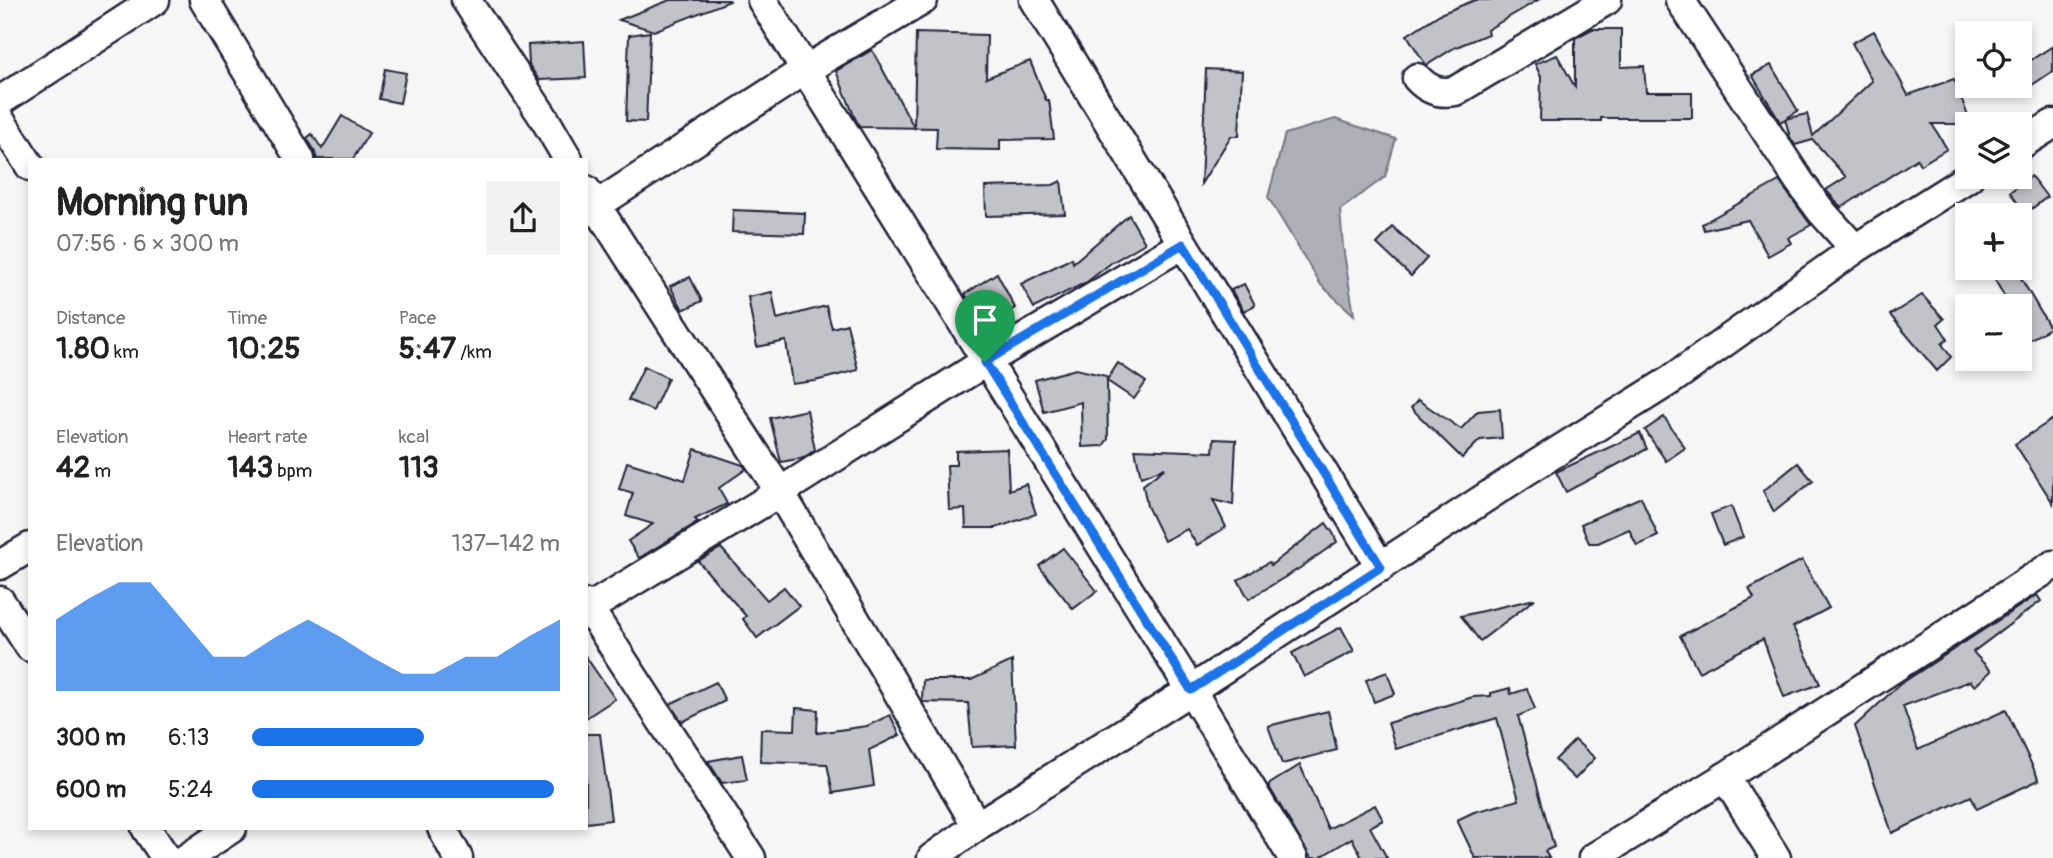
<!DOCTYPE html>
<meta charset="utf-8">
<style>
body{margin:0;font-family:Pangolin,sans-serif;background:#f2f2f2;color:#222;height:100vh;display:flex;flex-direction:column;font-size:26px;white-space:nowrap}
*{box-sizing:border-box;margin:0}
p{font-size:23px;color:#767676}
.icon{flex:none;width:38px;height:38px;fill:none;stroke:currentColor;stroke-width:2;stroke-linecap:round;stroke-linejoin:round}
.map{position:relative;flex:1;overflow:hidden}
.side{position:absolute;left:28px;top:158px;width:560px;height:672px;display:flex;flex-direction:column;background:#fff;border-radius:0px;box-shadow:0 4px 10px #0003}
.side>*{flex:none}
.controls{position:absolute;left:1955px;top:21px;display:grid;gap:14px}
.controls a{display:grid;place-items:center;width:77px;height:77px;border-radius:0px;background:#fff;box-shadow:0 4px 10px #0003;font-size:35px}
.pin{position:absolute;display:grid;place-items:center;width:60px;height:60px;color:#fff;margin:-72px -30px;border-radius:50% 50% 50% 0;rotate:-45deg;box-shadow:0 0 7px #0007}
.pin .icon{rotate:45deg}
.round{display:grid;place-items:center;flex:none;width:74px;height:74px;border-radius:0px;background:#f2f2f2}
.head{display:flex;align-items:center;justify-content:space-between;height:119px;padding:0 28px}
h1{font-size:38px;font-weight:700;line-height:52px}
.stats{display:grid;grid-template-columns:repeat(3,1fr);gap:10px;height:119px;padding:7px 28px}
.stats div{display:grid;align-content:center}
.stats b{font-size:30px;font-weight:700}
.stats small{font-size:19px;font-weight:400}
.stats p{font-size:19px}
.chart{height:196px;padding:14px 28px}
.chart p{display:flex;justify-content:space-between}
.chart svg{width:100%;height:126px;margin-top:7px;fill:#1a73e8;opacity:.7}
ul{padding:0 28px;list-style:none;font-size:23px}
li{display:grid;grid-template-columns:112px 84px 1fr;align-items:center;height:52px}
li i{height:18px;border-radius:9px;background:#1a73e8}
.map>svg:first-child{display:block}
.water{fill:#aeaeb7;stroke:#767685;stroke-width:2}
.building{fill:#c2c2c9;stroke:#22223b;stroke-width:2}
.lines{fill:none;stroke-linecap:round;stroke-linejoin:round}
.minor-casing{stroke:#22223b;stroke-width:33}
.minor{stroke:#fff;stroke-width:28}
.route-casing{stroke:#fff;stroke-width:14}
.route{stroke:#1a73e8;stroke-width:9}
</style>
<div class="map">
<svg width="2053" height="858" viewBox="0 0 2053 858">
<rect width="100%" height="100%" fill="#f6f6f7"/>
<filter id="ink" filterUnits="userSpaceOnUse"><feTurbulence type="fractalNoise" baseFrequency=".0143" numOctaves="2"/><feDisplacementMap in="SourceGraphic" scale="14" xChannelSelector="R" yChannelSelector="G"/><feConvolveMatrix kernelMatrix="1 2 1 2 8 2 1 2 1" color-interpolation-filters="sRGB"/></filter>
<g filter="url(#ink)">
<!-- water -->
<path class="water" d="M 1335,119 L 1396,139 L 1385,177 L 1340,210 L 1343,247 L 1354,315 L 1321,285 L 1268,197 L 1285,134 Z"/>
<!-- building -->
<g class="building">
<path d="M 670,0 L 729,0 L 730,1 L 654,31 L 619,20 Z"/>
<path d="M 1475,0 L 1538,0 L 1487,30 L 1488,34 L 1454,48 L 1427,65 L 1425,64 L 1407,35 L 1440,14 Z"/>
<path d="M 1592,29 L 1621,29 L 1621,67 L 1644,66 L 1646,92 L 1692,92 L 1692,118 L 1601,118 L 1601,121 L 1540,121 L 1541,77 L 1535,64 L 1557,55 L 1575,87 L 1575,38 Z"/>
<path d="M 1874,31 L 1908,95 L 1954,79 L 1971,124 L 1932,124 L 1947,149 L 1920,165 L 1917,159 L 1841,208 L 1826,190 L 1846,177 L 1813,140 L 1795,145 L 1790,137 L 1785,119 L 1807,114 L 1813,136 L 1872,81 L 1852,43 Z"/>
<path d="M 650,32 L 646,122 L 626,121 L 629,35 Z"/>
<path d="M 916,33 L 987,35 L 986,78 L 1030,61 L 1046,100 L 1049,100 L 1054,139 L 1000,140 L 1000,150 L 936,149 L 937,128 L 860,127 L 855,118 L 836,71 L 872,50 L 914,127 Z"/>
<path d="M 584,41 L 586,78 L 539,80 L 529,65 L 528,45 Z"/>
<path d="M 2053,46 L 2053,71 L 2020,93 L 2020,67 Z"/>
<path d="M 1771,65 L 1798,111 L 1780,122 L 1752,75 Z"/>
<path d="M 385,69 L 406,73 L 400,103 L 379,99 Z"/>
<path d="M 1206,69 L 1242,71 L 1239,136 L 1231,136 L 1201,184 Z"/>
<path d="M 342,116 L 369,133 L 353,159 L 317,159 L 314,150 L 307,138 L 312,134 L 322,149 Z"/>
<path d="M 2031,176 L 2047,197 L 2025,214 L 2010,192 Z"/>
<path d="M 1061,181 L 1065,214 L 986,216 L 985,187 L 1053,185 Z"/>
<path d="M 1779,181 L 1811,225 L 1788,238 L 1791,243 L 1768,256 L 1748,220 L 1704,230 L 1702,224 Z"/>
<path d="M 733,210 L 805,213 L 804,234 L 732,232 Z"/>
<path d="M 1129,215 L 1145,243 L 1111,263 L 1087,282 L 1034,308 L 1021,284 L 1072,258 L 1073,263 Z"/>
<path d="M 1393,227 L 1427,258 L 1411,276 L 1377,244 Z"/>
<path d="M 1988,268 L 2015,268 L 2050,328 L 2029,340 L 2020,323 L 2020,306 L 2010,306 Z"/>
<path d="M 997,273 L 1015,308 L 986,327 L 965,294 Z"/>
<path d="M 690,277 L 702,301 L 683,310 L 670,286 Z"/>
<path d="M 1244,284 L 1255,305 L 1244,311 L 1231,290 Z"/>
<path d="M 772,292 L 777,319 L 826,306 L 832,328 L 847,324 L 858,370 L 815,381 L 792,384 L 786,341 L 757,347 L 748,297 Z"/>
<path d="M 1922,295 L 1944,319 L 1938,324 L 1948,339 L 1942,344 L 1951,357 L 1937,371 L 1890,315 Z"/>
<path d="M 1118,363 L 1146,382 L 1134,399 L 1107,381 L 1108,439 L 1103,446 L 1082,447 L 1081,402 L 1044,412 L 1035,380 L 1076,369 L 1106,376 L 1107,380 Z"/>
<path d="M 644,366 L 668,378 L 653,411 L 628,400 Z"/>
<path d="M 1418,400 L 1461,429 L 1478,411 L 1500,409 L 1502,438 L 1480,440 L 1462,458 L 1411,408 Z"/>
<path d="M 807,410 L 815,450 L 803,458 L 781,462 L 770,418 Z"/>
<path d="M 1664,417 L 1685,448 L 1666,461 L 1645,430 Z"/>
<path d="M 2053,419 L 2053,503 L 2015,444 Z"/>
<path d="M 1640,433 L 1647,449 L 1566,492 L 1556,472 Z"/>
<path d="M 1214,439 L 1236,440 L 1233,505 L 1213,500 L 1226,527 L 1197,545 L 1187,529 L 1164,541 L 1147,506 L 1143,485 L 1165,468 L 1141,477 L 1135,449 L 1213,452 Z"/>
<path d="M 695,449 L 743,465 L 746,469 L 719,488 L 727,504 L 695,519 L 698,522 L 639,558 L 628,541 L 653,524 L 626,516 L 633,493 L 619,489 L 627,462 L 685,480 Z"/>
<path d="M 1007,449 L 1009,490 L 1026,484 L 1036,514 L 996,528 L 966,528 L 965,509 L 949,510 L 947,465 L 956,465 L 956,451 Z"/>
<path d="M 1798,463 L 1813,481 L 1774,512 L 1763,491 Z"/>
<path d="M 1641,497 L 1658,536 L 1637,546 L 1629,529 L 1598,543 L 1589,543 L 1581,524 Z"/>
<path d="M 1731,506 L 1743,537 L 1723,545 L 1711,514 Z"/>
<path d="M 1326,523 L 1333,533 L 1337,542 L 1300,568 L 1249,599 L 1238,580 L 1269,562 L 1271,565 Z"/>
<path d="M 721,548 L 767,600 L 784,587 L 799,606 L 757,638 L 743,619 L 746,616 L 698,561 Z"/>
<path d="M 1063,548 L 1097,591 L 1073,609 L 1039,566 Z"/>
<path d="M 1802,560 L 1829,608 L 1793,627 L 1820,684 L 1784,697 L 1763,639 L 1699,672 L 1680,636 L 1754,598 L 1749,589 Z"/>
<path d="M 2037,595 L 2041,601 L 1973,652 L 1991,671 L 1975,686 L 1970,681 L 1903,706 L 1918,750 L 2006,710 L 2039,780 L 1977,809 L 1971,796 L 1892,833 L 1855,726 L 1899,685 Z"/>
<path d="M 1535,599 L 1480,641 L 1461,616 Z"/>
<path d="M 1341,627 L 1354,651 L 1304,677 L 1292,653 Z"/>
<path d="M 586,657 L 615,699 L 586,718 Z"/>
<path d="M 1012,661 L 1016,745 L 972,747 L 968,703 L 923,702 L 922,700 L 923,680 L 971,680 Z"/>
<path d="M 1387,672 L 1395,694 L 1374,702 L 1366,680 Z"/>
<path d="M 716,682 L 725,701 L 682,722 L 670,704 Z"/>
<path d="M 1510,688 L 1511,694 L 1527,689 L 1535,709 L 1518,716 L 1554,847 L 1545,851 L 1549,858 L 1475,858 L 1457,820 L 1474,812 L 1519,800 L 1497,718 L 1396,749 L 1388,723 L 1473,697 L 1491,696 L 1491,693 Z"/>
<path d="M 796,708 L 818,710 L 817,733 L 867,726 L 890,715 L 900,735 L 869,750 L 874,786 L 833,793 L 827,764 L 760,762 L 761,729 L 795,730 Z"/>
<path d="M 1328,711 L 1337,750 L 1282,764 L 1268,726 Z"/>
<path d="M 586,734 L 600,734 L 611,820 L 586,823 Z"/>
<path d="M 1575,740 L 1595,758 L 1575,779 L 1555,760 Z"/>
<path d="M 742,755 L 747,780 L 722,783 L 708,761 Z"/>
<path d="M 1300,765 L 1328,829 L 1375,805 L 1383,820 L 1370,827 L 1387,858 L 1362,858 L 1352,838 L 1319,858 L 1311,858 L 1268,785 Z"/>
</g>
<g class="lines">
<!-- minor casing -->
<g class="minor-casing">
<g id="minor">
<path d="M 204,0 L 300,159"/>
<path d="M 466,0 L 544,118 L 568,159"/>
<path d="M 762,0 L 1191,690 L 1293,858"/>
<path d="M 1034,0 L 1381,567"/>
<path d="M 1680,0 L 1799,181 L 1821,211 L 1855,249"/>
<path d="M 1417,78 C 1428,90 1439,94 1455,91 L 1607,0"/>
<path d="M 0,101 L 155,0"/>
<path d="M 0,120 L 30,166"/>
<path d="M 2020,145 L 2053,124"/>
<path d="M 586,190 L 780,492 L 977,826"/>
<path d="M 586,212 L 805,70 L 923,0"/>
<path d="M 0,565 L 30,547"/>
<path d="M 0,601 L 30,647"/>
<path d="M 586,604 L 751,858"/>
<path d="M 586,610 L 780,492 L 985,362 L 1183,244"/>
<path d="M 1725,777 L 1776,858"/>
<path d="M 146,828 L 166,858"/>
<path d="M 442,828 L 458,858"/>
<path d="M 187,858 L 232,828"/>
<path d="M 932,858 L 977,826 L 1191,690 L 1526,471 L 1671,380 L 1855,249 L 1969,177"/>
<path d="M 1593,858 L 1725,777 L 2053,565"/>
</g>
</g>
<!-- minor -->
<use href="#minor" class="minor"/>
</g>
</g>
<g class="lines" filter="url(#ink)">
<!-- route casing -->
<g class="route-casing">
<path id="route" d="M 1183,244 L 1381,567 L 1191,690 L 985,362 Z"/>
</g>
<!-- route -->
<use href="#route" class="route"/>
</g>
</svg>
<div class="controls">
<a><svg class="icon" aria-label="locate" viewBox="0 0 24 24"><circle cx="12" cy="12" r="6"/><path d="M12 2v4M12 18v4M2 12h4M18 12h4"/></svg></a>
<a><svg class="icon" aria-label="layers" viewBox="0 0 24 24"><path d="M12 4l9 5-9 5-9-5zM3 14l9 5 9-5"/></svg></a>
<a>+</a>
<a>−</a>
</div>
<div class="pin" style="left:985px;top:362px;background:#1e9e55"><svg class="icon" aria-label="arrive" viewBox="0 0 24 24"><path d="M6 21V4h12l-3 4 3 4H6"/></svg></div>
<section class="side">
<div class="head"><div><h1>Morning run</h1><p>07:56 · 6 × 300 m</p></div><a class="round"><svg class="icon" aria-label="share" viewBox="0 0 24 24"><path d="M12 15V3M7 8l5-5 5 5M5 13v7h14v-7"/></svg></a></div>
<div class="stats">
<div><p>Distance</p><b>1.80<small> km</small></b></div>
<div><p>Time</p><b>10:25</b></div>
<div><p>Pace</p><b>5:47<small> /km</small></b></div>
</div>
<div class="stats">
<div><p>Elevation</p><b>42<small> m</small></b></div>
<div><p>Heart rate</p><b>143<small> bpm</small></b></div>
<div><p>kcal</p><b>113</b></div>
</div>
<div class="chart"><p><span>Elevation</span>137–142 m</p>
<svg viewBox="0 0 160 44" preserveAspectRatio="none"><path d="M0 44V19L10 12L20 6L30 6L40 19L50 32L60 32L70 25L80 19L90 25L100 32L110 38L120 38L130 32L140 32L150 25L160 19V44z"/></svg>
</div>
<ul>
<li><b>300 m</b>6:13<i style="width:56%"></i></li>
<li><b>600 m</b>5:24<i style="width:98%"></i></li>
</ul>
</section>
</div>
